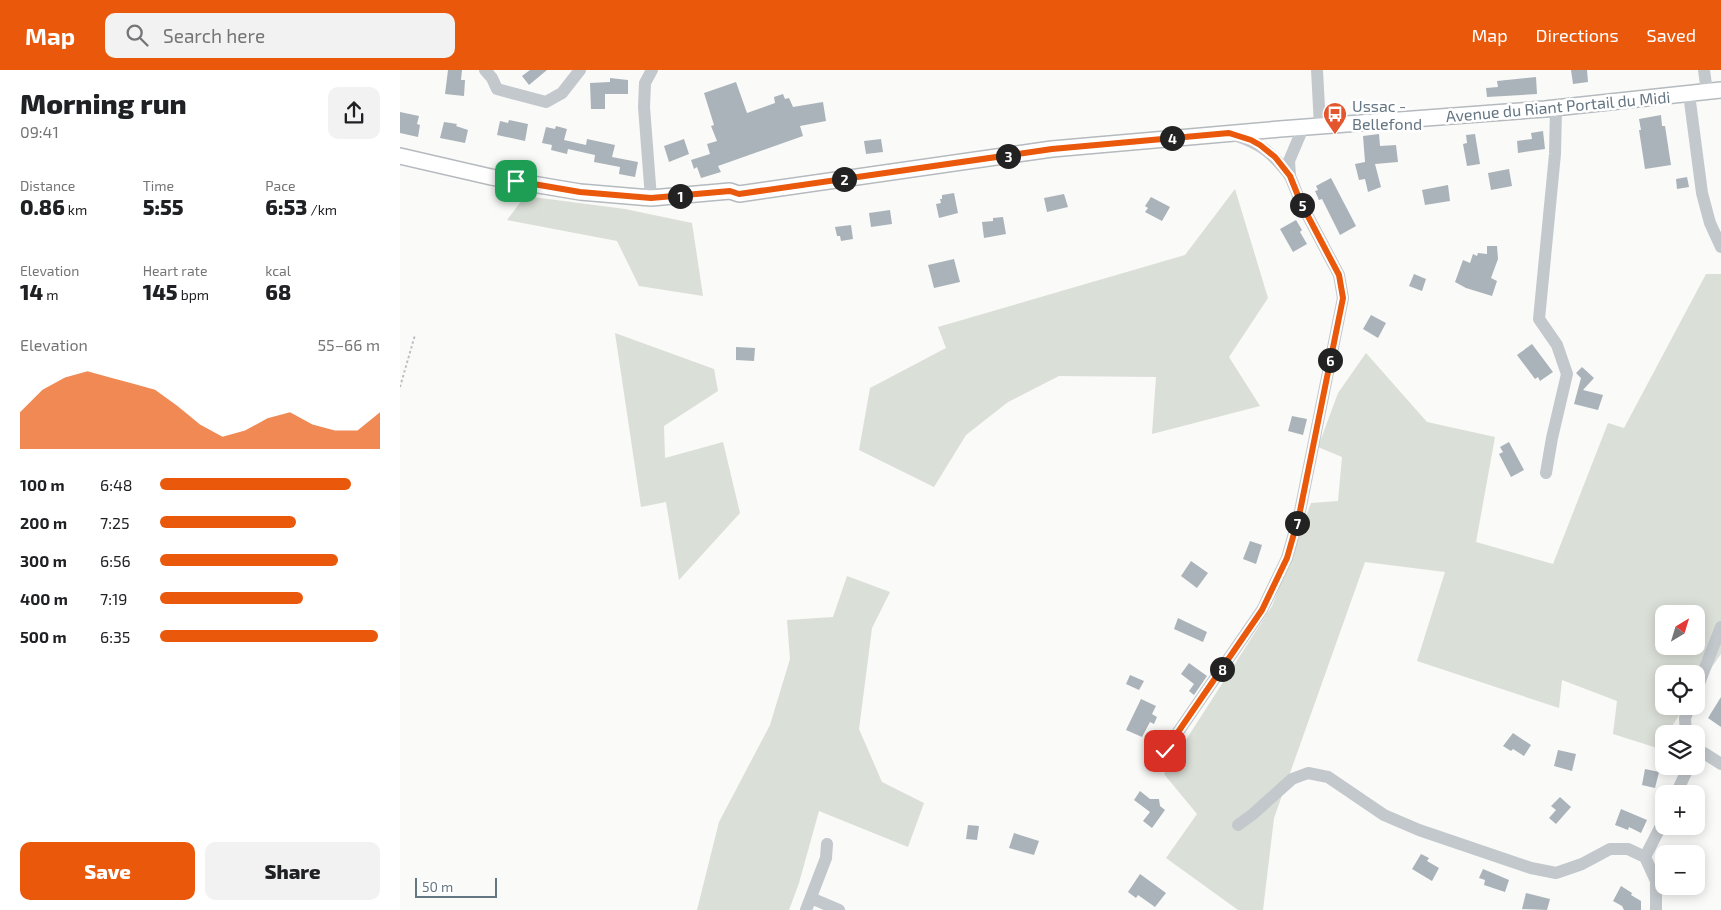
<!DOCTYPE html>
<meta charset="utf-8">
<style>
body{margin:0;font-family:"Exo 2",sans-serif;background:#f2f2f2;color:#202124;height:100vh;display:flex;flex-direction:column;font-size:19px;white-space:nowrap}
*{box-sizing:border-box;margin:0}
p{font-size:16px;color:#757577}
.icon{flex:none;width:28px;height:28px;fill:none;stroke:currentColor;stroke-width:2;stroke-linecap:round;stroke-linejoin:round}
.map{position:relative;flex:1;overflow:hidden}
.details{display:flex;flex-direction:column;background:#fff;width:400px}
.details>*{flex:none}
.needle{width:32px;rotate:38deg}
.buttons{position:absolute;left:1255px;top:535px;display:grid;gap:10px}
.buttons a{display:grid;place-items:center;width:50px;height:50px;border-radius:10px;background:#fff;box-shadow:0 2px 12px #0003;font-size:25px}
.scale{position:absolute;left:15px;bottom:12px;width:82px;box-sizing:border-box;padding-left:5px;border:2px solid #657683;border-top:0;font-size:14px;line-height:18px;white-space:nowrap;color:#657683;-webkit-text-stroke:4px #fff;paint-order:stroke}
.pin{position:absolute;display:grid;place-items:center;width:42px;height:42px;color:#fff;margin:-21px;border-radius:10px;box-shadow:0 2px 8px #0006}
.km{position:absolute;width:25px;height:25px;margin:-12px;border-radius:50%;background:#222;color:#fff;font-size:14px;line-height:25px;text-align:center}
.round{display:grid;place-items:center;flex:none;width:52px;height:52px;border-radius:10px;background:#f2f2f2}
.summary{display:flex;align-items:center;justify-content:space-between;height:85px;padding:0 20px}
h1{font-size:28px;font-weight:800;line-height:38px}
.figures{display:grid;grid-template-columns:repeat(3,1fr);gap:8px;height:85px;padding:5px 20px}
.figures div{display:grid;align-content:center}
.figures b{font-size:21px;font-weight:800}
.figures small{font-size:14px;font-weight:400}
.figures p{font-size:14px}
.chart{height:140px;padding:10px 20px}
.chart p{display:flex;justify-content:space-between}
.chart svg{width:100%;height:90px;margin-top:5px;fill:#ea580c;opacity:.7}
.primary-button{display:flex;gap:10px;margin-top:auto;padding:10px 20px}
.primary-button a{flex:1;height:58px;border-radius:10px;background:#ea580c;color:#fff;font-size:20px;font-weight:800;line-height:58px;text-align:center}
.primary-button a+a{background:#f2f2f2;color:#202124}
ul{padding:0 20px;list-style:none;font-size:16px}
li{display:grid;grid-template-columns:80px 60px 1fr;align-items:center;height:38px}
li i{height:12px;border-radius:6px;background:#ea580c}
header{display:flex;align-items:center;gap:30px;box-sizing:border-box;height:70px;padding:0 25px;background:#ea580c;color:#fff}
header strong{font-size:24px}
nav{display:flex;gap:28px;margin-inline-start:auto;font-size:18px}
.search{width:350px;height:45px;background:#f2f2f2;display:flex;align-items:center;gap:12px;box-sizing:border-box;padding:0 18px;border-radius:10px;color:#757577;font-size:19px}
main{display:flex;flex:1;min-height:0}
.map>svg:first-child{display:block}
.green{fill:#dadfd7;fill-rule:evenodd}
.building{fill:#aab3b9}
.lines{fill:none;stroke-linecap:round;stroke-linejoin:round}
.major-casing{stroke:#b5babe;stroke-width:18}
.path{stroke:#bbbfc2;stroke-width:2;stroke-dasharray:2.5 2.5;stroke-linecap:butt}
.minor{stroke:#c3c8cc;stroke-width:12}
.major{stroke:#fff;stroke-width:15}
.route-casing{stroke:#fff;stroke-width:10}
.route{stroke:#ea580c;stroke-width:6}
.labels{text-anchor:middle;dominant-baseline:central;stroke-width:5;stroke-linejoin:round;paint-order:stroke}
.poi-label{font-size:16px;fill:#657683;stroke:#fff;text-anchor:start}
.street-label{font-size:16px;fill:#657683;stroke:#fff}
</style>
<header>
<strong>Map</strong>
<div class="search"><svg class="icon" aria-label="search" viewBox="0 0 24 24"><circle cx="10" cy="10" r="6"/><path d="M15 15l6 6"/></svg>Search here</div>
<nav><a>Map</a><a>Directions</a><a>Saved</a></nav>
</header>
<main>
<section class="details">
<div class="summary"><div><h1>Morning run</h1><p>09:41</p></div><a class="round"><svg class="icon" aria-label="share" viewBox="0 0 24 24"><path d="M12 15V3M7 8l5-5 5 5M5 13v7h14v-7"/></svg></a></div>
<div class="figures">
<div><p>Distance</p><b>0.86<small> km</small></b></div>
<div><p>Time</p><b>5:55</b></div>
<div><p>Pace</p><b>6:53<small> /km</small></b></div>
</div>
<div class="figures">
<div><p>Elevation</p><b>14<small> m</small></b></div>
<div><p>Heart rate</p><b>145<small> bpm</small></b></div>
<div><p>kcal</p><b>68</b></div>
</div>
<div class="chart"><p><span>Elevation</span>55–66 m</p>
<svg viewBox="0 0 160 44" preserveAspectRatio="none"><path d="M0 44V26L10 15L20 9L30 6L40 9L50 12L60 15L70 23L80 32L90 38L100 35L110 29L120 26L130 32L140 35L150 35L160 26V44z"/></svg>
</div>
<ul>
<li><b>100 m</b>6:48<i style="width:87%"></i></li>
<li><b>200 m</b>7:25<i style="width:62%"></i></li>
<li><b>300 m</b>6:56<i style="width:81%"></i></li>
<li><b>400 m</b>7:19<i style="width:65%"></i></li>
<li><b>500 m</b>6:35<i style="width:99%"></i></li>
</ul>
<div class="primary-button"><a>Save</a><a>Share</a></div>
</section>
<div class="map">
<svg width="1321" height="840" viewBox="0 0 1321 840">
<rect width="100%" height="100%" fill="#fafaf8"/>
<!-- green -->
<g class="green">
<path d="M 835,119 L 868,228 L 829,287 L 860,336 L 752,364 L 756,307 L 659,306 L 608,332 L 566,365 L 534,417 L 459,380 L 470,318 L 546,278 L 538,257 L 785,185 Z"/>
<path d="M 125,126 L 225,139 L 292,153 L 303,226 L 239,216 L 217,171 L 107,150 Z"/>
<path d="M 1306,204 L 1321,204 L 1321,584 L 1296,620 L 1296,604 L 1264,604 L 1264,636 L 1285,636 L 1267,664 L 1264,664 L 1264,668 L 1257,678 L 1213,664 L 1217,631 L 1162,610 L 1159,638 L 1017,591 L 1045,502 L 965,492 L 874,748 L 863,840 L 838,840 L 766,788 L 797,744 L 764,704 L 872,536 L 911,433 L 938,431 L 942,387 L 918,377 L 938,323 L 966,283 L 1027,352 L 1095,367 L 1076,472 L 1153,494 L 1208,353 L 1224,358 ZM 1264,544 L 1296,544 L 1296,576 L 1264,576 Z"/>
<path d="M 215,263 L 314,299 L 318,321 L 264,356 L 265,388 L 323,372 L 340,443 L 279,510 L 266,432 L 241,437 Z"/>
<path d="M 447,506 L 490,522 L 472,558 L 459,659 L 482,712 L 524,733 L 508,777 L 419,741 L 399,813 L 389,840 L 297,840 L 319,752 L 370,655 L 390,589 L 387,550 L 433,547 Z"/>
</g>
<!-- building -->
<g class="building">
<path d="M 48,0 L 62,0 L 61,10 L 65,10 L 64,26 L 45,24 Z"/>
<path d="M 130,0 L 147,0 L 129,15 L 122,6 Z"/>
<path d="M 1171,0 L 1187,0 L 1188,12 L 1173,14 Z"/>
<path d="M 1136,7 L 1137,24 L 1087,27 L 1086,18 L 1098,17 L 1097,11 Z"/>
<path d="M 210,8 L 228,10 L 228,24 L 205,24 L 205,39 L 191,39 L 190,13 L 210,12 Z"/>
<path d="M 336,12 L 347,43 L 375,33 L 374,27 L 383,24 L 385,29 L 389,28 L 393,37 L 423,32 L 426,51 L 400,56 L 403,66 L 318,96 L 321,102 L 301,108 L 297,97 L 294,99 L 291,90 L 310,84 L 307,74 L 317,71 L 311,56 L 314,55 L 304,23 Z"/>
<path d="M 0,42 L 19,46 L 17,54 L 20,55 L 18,67 L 0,63 Z"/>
<path d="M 1261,45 L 1262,56 L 1265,56 L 1271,95 L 1245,99 L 1239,60 L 1241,60 L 1239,49 Z"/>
<path d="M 109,50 L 128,54 L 125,71 L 97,65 L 100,51 L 108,53 Z"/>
<path d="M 44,52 L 57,54 L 56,56 L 68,60 L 65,73 L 40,68 Z"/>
<path d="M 156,56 L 167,59 L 164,70 L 186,75 L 187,69 L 215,75 L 212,87 L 238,92 L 235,107 L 219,104 L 220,97 L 194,92 L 195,85 L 168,79 L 167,84 L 151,80 L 152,75 L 142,73 L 146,57 L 155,59 Z"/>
<path d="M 1143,61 L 1145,79 L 1118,83 L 1117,71 L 1132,69 L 1131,63 Z"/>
<path d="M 979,64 L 980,76 L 996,75 L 998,92 L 975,94 L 981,117 L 968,122 L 965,109 L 959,110 L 955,94 L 965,92 L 963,66 Z"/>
<path d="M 1075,64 L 1080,94 L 1067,96 L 1063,74 L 1067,73 L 1066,65 Z"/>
<path d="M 284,69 L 289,84 L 269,92 L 264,76 Z"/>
<path d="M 481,69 L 483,82 L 466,84 L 464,71 Z"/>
<path d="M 1109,99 L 1112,116 L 1091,120 L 1088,103 Z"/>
<path d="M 1287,107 L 1289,117 L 1277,119 L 1276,109 Z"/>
<path d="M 931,108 L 956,156 L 940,165 L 922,129 L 919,130 L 915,121 L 918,120 L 916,116 Z"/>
<path d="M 1048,115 L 1050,131 L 1025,135 L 1022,120 Z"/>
<path d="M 554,123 L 558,143 L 539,148 L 536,134 L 541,133 L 540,129 L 542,129 L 542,125 Z"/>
<path d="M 664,124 L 668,137 L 647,142 L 644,128 Z"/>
<path d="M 751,127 L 770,137 L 762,151 L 745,142 L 748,138 L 745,136 Z"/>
<path d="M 490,140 L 492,154 L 471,157 L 469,143 Z"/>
<path d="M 603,147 L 606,164 L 584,168 L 582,152 L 593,151 L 593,148 Z"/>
<path d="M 896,150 L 902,160 L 900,162 L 907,174 L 893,182 L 880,159 Z"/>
<path d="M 451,155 L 453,169 L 441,171 L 440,166 L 437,166 L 435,157 Z"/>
<path d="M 1087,176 L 1097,176 L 1098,189 L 1091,208 L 1097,211 L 1092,226 L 1066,218 L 1055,212 L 1063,190 L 1070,193 L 1073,184 L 1077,186 L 1078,183 L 1087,184 Z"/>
<path d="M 554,189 L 560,212 L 534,218 L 528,195 Z"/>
<path d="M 1014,204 L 1026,209 L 1022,221 L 1009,216 Z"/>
<path d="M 971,245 L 986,253 L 978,268 L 963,259 Z"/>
<path d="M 1132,274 L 1153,302 L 1140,311 L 1138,307 L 1135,309 L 1117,285 Z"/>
<path d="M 336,277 L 355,278 L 354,291 L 336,290 Z"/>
<path d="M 1182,297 L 1194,308 L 1183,320 L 1203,325 L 1198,340 L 1174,334 L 1181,308 L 1176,303 Z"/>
<path d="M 892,346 L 907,349 L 903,365 L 888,361 Z"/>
<path d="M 1109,372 L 1124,400 L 1111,407 L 1099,384 L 1103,382 L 1100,377 Z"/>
<path d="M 850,471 L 862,475 L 856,494 L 843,489 Z"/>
<path d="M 791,491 L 808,503 L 797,518 L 781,506 Z"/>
<path d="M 778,548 L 807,562 L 803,572 L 774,559 Z"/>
<path d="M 789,593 L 807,606 L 794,625 L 789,621 L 794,614 L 781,604 Z"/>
<path d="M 730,605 L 744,611 L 739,620 L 726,614 Z"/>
<path d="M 1321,627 L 1321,657 L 1308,648 Z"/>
<path d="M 741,629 L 756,636 L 752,644 L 757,647 L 754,654 L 750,652 L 742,667 L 726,660 Z"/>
<path d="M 1113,663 L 1131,675 L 1124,686 L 1113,679 L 1111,681 L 1103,676 Z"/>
<path d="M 1158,680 L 1176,684 L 1172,701 L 1154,696 Z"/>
<path d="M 1245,699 L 1259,702 L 1255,718 L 1242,715 Z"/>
<path d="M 740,721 L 750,729 L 759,729 L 760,736 L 765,740 L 752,758 L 743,751 L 750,742 L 734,730 Z"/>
<path d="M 1160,727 L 1171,737 L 1156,754 L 1149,748 L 1156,740 L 1151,736 Z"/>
<path d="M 1221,739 L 1247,750 L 1241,763 L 1229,757 L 1228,760 L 1215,755 Z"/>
<path d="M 568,755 L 579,756 L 577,770 L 566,769 Z"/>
<path d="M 614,763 L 639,771 L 634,785 L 609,778 Z"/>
<path d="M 1021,784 L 1029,788 L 1027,791 L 1039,798 L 1032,811 L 1012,799 Z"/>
<path d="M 1083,799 L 1109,810 L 1105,822 L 1084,815 L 1085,810 L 1079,808 Z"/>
<path d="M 740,804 L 766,823 L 755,837 L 738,825 L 736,828 L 728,822 Z"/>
<path d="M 1221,816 L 1232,823 L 1231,825 L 1241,831 L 1241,840 L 1224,840 L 1222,836 L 1213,831 Z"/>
<path d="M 1126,823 L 1150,829 L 1147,840 L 1122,839 Z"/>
</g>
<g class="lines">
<!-- major casing -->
<g class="major-casing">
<path id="major" d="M 0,86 L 91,107 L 180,122 L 251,128 L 330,121 L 339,124 L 652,79 L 880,59 L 1145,39 L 1321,20"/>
</g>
<!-- path -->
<path class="path" d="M 0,317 L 15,265"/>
<!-- minor -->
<g class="minor">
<path d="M 85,0 L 92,8 L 97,19 L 146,32 L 162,23 L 180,0"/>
<path d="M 917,0 L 920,56"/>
<path d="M 1304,0 L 1307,22"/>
<path d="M 1289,24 L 1302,123 L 1310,153 L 1321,177"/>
<path d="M 834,65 C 862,74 872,83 890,106"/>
<path d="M 251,128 L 244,37 L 245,13 L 252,0"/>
<path d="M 1146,403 L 1152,368 L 1167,304 L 1157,275 L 1139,249 L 1155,84 L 1156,38"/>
<path d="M 1296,621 L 1321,557"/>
<path d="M 1286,664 L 1285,648 L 1290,636"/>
<path d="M 1296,684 L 1304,683 L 1321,694"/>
<path d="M 762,689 L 765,681 L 862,540 L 887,488 L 899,446 L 943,228 L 939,205 L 901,133 L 890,106 L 889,91 L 900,65 L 900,58"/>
<path d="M 1276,724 L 1289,696"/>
<path d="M 838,755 L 853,744 L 892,709 L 908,703 L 928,707 L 984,745 L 1019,760 L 1131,798 L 1156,803 L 1182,794 L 1210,779 L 1228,779 L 1245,787 L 1256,811 L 1256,840"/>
<path d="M 1245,787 L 1264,750"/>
<path d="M 411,828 L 439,840"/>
<path d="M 406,840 L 426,788 L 427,774"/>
</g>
<!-- major -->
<use href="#major" class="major"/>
</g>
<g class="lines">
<!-- route casing -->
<g class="route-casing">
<path id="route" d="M 116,111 L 180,122 L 251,128 L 330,121 L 339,124 L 652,79 L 829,63 L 851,70 L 860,75 L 875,87 L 890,106 L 901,133 L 939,205 L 943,228 L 899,446 L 887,488 L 862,540 L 765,681"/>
</g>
<!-- route -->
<use href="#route" class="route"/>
</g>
<!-- icons -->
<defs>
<g id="bus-pin" transform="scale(1.25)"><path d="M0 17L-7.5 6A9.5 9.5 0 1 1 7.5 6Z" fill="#e4572e" stroke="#fff"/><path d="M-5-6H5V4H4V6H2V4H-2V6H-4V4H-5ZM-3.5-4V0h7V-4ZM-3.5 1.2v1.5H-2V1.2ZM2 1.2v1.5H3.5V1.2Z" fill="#fff"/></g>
</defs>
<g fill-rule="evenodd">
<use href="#bus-pin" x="935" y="44"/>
</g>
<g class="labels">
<!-- poi labels -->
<g class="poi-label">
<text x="952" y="35">Ussac -<tspan x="952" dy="18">Bellefond</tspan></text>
</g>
<!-- street labels -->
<g class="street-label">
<text transform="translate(1158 36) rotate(-5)">Avenue du Riant Portail du Midi</text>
</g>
</g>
</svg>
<div class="buttons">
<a><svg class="needle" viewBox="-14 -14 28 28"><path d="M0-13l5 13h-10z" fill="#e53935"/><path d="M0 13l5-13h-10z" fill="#757577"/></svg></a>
<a><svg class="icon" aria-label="locate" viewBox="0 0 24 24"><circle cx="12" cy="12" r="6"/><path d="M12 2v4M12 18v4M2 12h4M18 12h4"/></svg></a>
<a><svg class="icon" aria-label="layers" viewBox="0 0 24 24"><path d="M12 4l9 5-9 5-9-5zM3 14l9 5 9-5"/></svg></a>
<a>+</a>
<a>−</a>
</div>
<div class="scale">50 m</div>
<div class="pin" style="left:116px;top:111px;background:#1e9e55"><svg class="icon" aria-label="arrive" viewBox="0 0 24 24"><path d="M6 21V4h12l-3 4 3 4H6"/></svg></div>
<div class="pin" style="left:765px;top:681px;background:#d93025"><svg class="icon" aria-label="check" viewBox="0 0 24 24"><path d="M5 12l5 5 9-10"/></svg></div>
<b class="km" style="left:280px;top:126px">1</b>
<b class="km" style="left:444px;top:109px">2</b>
<b class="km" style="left:608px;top:86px">3</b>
<b class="km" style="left:772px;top:68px">4</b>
<b class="km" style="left:902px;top:135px">5</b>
<b class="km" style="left:930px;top:290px">6</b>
<b class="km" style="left:897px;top:453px">7</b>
<b class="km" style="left:822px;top:599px">8</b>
</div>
</main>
